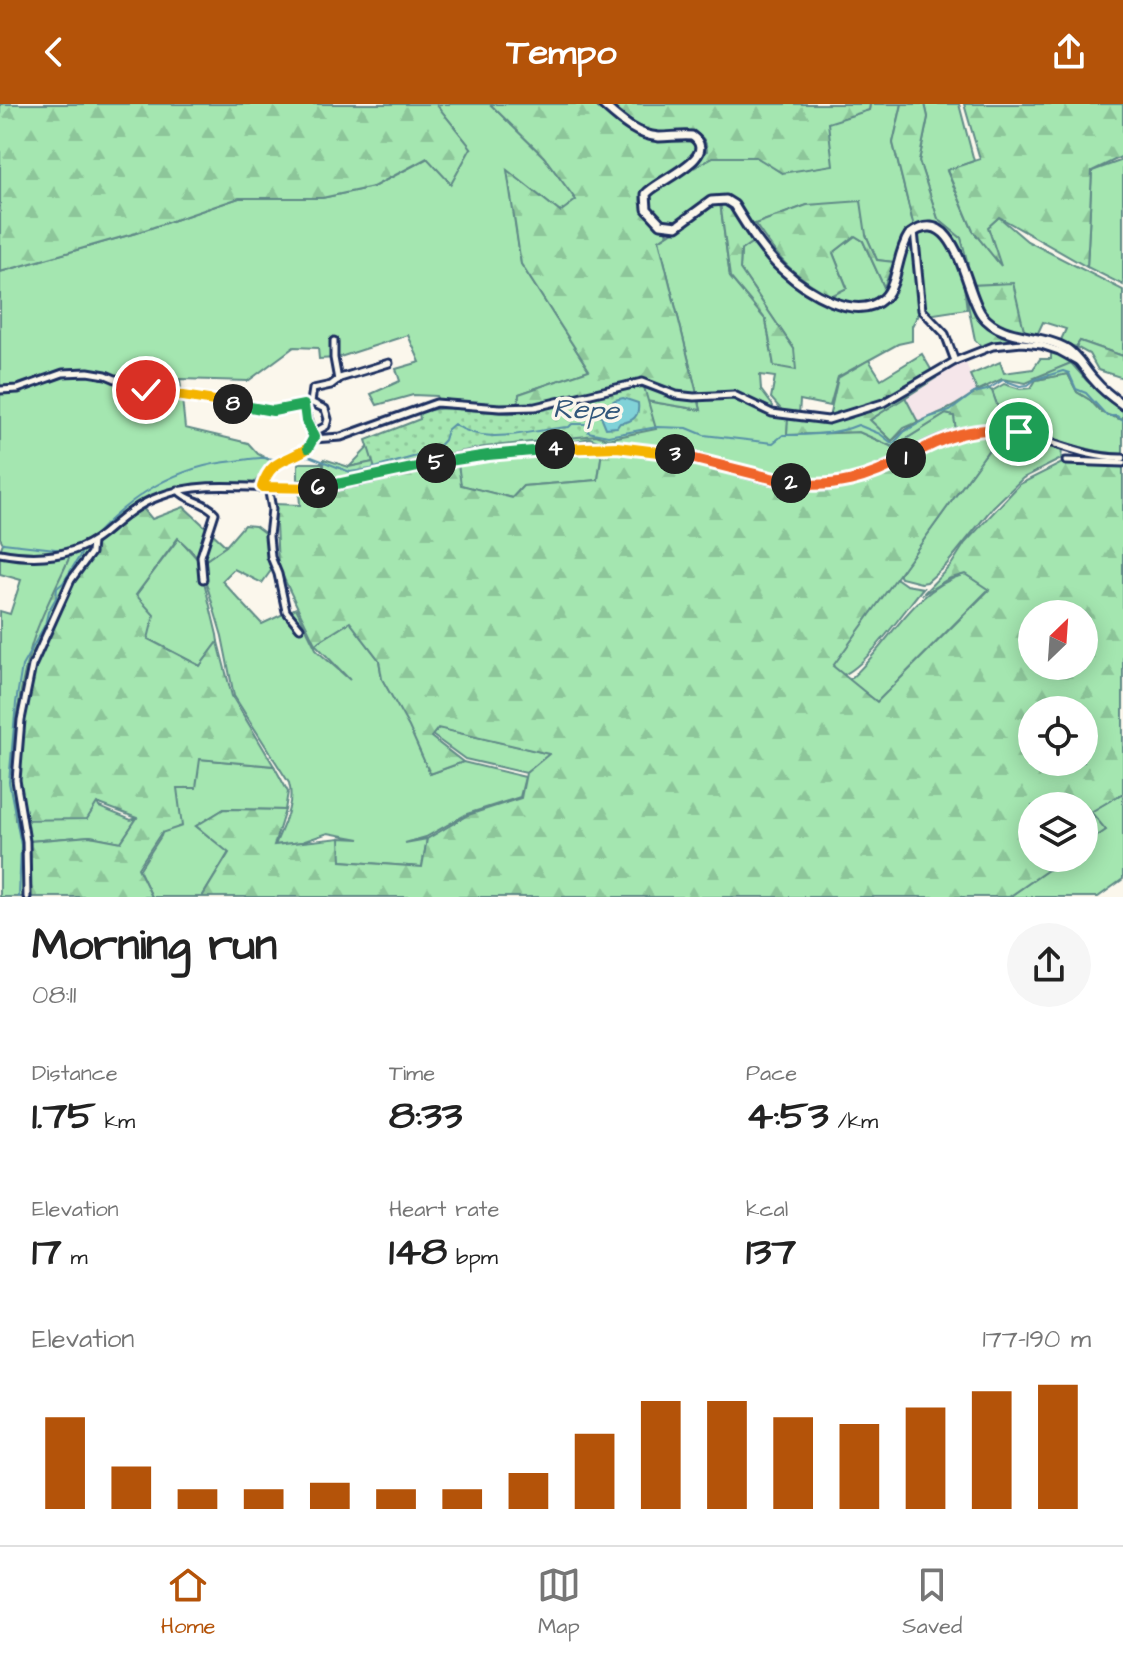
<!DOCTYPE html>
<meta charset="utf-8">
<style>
body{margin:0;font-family:"Architects Daughter",sans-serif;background:#f6f6f6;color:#222;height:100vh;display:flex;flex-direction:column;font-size:30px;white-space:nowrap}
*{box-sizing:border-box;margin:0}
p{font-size:26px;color:#767676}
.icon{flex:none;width:44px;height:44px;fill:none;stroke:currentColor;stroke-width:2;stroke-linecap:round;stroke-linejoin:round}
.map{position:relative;height:793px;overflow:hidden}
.drawer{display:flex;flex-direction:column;background:#fff;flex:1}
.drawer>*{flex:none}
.needle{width:52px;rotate:25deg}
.tools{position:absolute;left:1018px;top:496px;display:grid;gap:16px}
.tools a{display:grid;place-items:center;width:80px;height:80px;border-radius:50%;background:#fff;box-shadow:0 4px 20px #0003;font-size:40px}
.pin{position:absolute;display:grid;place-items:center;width:68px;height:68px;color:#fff;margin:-34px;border:4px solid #fff;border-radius:50%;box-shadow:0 2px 8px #0007}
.km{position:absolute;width:40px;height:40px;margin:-20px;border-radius:50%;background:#222;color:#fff;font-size:22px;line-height:40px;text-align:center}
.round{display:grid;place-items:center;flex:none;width:84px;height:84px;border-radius:42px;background:#f6f6f6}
.headline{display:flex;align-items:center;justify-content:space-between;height:136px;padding:0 32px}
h1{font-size:44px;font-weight:700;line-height:60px}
.metrics{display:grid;grid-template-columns:repeat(3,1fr);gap:12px;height:136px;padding:8px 32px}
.metrics div{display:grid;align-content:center}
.metrics b{font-size:40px;font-weight:700}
.metrics small{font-size:22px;font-weight:400}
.metrics p{font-size:22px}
.chart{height:224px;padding:16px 32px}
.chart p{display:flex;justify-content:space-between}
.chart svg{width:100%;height:144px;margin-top:8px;stroke:#b45309;stroke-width:6}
header{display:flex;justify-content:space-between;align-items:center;height:104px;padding:0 32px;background:#b45309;color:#fff;font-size:36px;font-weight:700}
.dock{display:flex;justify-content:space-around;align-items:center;height:112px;border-top:2px solid #e0e0e0;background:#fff;font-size:22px;color:#767676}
.dock a{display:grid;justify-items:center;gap:4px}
.dock .current{color:#b45309}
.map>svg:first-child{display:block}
.built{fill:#f5e6ea}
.grass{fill:#a4e6b0;stroke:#608a87;stroke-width:2}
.forest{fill:url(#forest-firs);stroke:#608a87;stroke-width:2;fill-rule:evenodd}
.park{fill:url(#park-dots);stroke:#608a87;stroke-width:2}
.water{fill:#81d2d8;stroke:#5891a7;stroke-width:2}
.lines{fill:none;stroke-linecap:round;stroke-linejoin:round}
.stream{stroke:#5891a7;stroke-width:2}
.minor-casing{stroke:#1b2f5e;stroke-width:11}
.major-casing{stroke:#1b2f5e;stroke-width:13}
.minor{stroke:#fbf7ec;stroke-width:5}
.major{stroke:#fbf7ec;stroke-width:7}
.split-1-casing{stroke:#fff;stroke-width:16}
.split-2-casing{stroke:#fff;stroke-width:16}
.split-3-casing{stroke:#fff;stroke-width:16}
.split-4-casing{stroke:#fff;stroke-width:16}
.split-5-casing{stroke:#fff;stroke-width:16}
.split-6-casing{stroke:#fff;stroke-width:16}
.split-7-casing{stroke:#fff;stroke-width:16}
.split-8-casing{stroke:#fff;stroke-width:16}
.split-9-casing{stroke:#fff;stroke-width:16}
.split-1{stroke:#f0652b;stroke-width:10}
.split-2{stroke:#f0652b;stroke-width:10}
.split-3{stroke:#f0652b;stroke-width:10}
.split-4{stroke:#f5b400;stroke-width:10}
.split-5{stroke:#22a559;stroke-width:10}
.split-6{stroke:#22a559;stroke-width:10}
.split-7{stroke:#f5b400;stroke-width:10}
.split-8{stroke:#22a559;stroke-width:10}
.split-9{stroke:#f5b400;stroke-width:10}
.labels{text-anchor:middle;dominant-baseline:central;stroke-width:7;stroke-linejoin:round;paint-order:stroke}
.water-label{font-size:28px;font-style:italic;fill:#34587c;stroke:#fbf7ec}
</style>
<header><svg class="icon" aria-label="back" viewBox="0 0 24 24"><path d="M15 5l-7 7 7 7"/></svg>Tempo<svg class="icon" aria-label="share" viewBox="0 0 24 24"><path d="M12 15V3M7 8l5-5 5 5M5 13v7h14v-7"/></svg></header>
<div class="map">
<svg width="1123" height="793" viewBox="0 0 1123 793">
<defs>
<pattern id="forest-firs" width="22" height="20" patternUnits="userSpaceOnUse" patternTransform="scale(2)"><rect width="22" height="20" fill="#a4e6b0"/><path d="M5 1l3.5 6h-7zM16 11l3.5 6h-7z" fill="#8dc69a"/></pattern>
<pattern id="park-dots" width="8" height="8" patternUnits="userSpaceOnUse" patternTransform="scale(2)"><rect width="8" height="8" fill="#a4e6b0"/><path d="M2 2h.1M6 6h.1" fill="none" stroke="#8dc69a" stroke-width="1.8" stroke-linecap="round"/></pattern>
</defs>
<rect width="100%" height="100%" fill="#fbf7ec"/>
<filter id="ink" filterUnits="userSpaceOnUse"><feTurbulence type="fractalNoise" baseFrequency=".0125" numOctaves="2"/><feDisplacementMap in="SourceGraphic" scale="16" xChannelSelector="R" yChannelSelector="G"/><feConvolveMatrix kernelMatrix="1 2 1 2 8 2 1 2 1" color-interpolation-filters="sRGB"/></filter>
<g filter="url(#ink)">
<!-- built -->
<path class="built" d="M 964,254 L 977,287 L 949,305 L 918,318 L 905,293 L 935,275 L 934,271 Z"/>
<!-- grass -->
<g class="grass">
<path d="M 436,0 L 490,0 L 544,53 L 577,97 L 560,108 L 508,67 L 521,160 L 589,266 L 519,290 L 622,293 L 701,306 L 659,136 L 720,98 L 730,173 L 766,216 L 774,262 L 794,245 L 740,165 L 741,146 L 754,137 C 763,148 771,160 782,170 C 804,189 862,225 888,196 C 898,184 897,163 902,148 C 904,143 909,138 912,133 L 920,207 L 912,222 L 912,237 L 898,240 L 838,273 L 830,302 L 800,296 L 799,312 L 786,311 L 771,294 L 775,273 L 760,271 L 761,286 L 773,302 L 772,309 L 788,315 L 787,330 L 859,328 L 893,343 L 946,310 L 954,312 L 956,326 C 924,338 895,361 862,371 C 809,386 763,368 712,355 C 680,346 647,342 615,338 L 614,331 L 422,348 L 349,363 L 378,333 L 443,306 L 436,292 L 413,291 L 377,301 L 371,290 L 400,277 L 396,265 L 420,258 L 408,231 L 337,254 L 319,255 L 318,244 L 294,243 L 248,277 L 180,275 L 185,324 L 248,339 L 258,350 L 273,358 L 254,379 C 220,379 182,377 151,392 C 128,403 111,421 90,435 C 64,453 30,450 0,446 L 3,439 L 0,434 L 0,168 L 136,129 L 239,94 L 322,94 L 373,83 L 428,54 L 471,44 Z"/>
<path d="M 870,0 L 902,0 L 893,39 L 914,123 C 901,131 898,144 894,158 L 877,156 L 866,131 L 807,101 L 750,122 C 745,113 738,97 729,93 C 702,81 674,148 651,106 C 648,101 646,95 650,89 C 655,83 705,55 713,53 C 720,51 750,51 756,53 C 765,56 774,65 782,69 L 828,18 L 869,6 Z"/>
<path d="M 925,0 L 959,0 L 974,57 L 947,67 L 973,127 L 999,159 L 988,123 L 999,113 L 1027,137 L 1123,186 L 1123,252 L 1080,237 L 1076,243 L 1060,238 L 1066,225 L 1043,218 L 1037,231 L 1023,228 L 1013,180 L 972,181 L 961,134 L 938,115 L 919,57 L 928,13 Z"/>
<path d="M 1123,56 L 1123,181 L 1087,163 L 1092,67 Z"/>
<path d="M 927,126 C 953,130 958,160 966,181 L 964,182 L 967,205 L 928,211 L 924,203 L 917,132 L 920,128 Z"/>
<path d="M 855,132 L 863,137 L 884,183 L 883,189 C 865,202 851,201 831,192 L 847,183 L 833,149 Z"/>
<path d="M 1051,246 L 1071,259 L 1026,279 L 1002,275 L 977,287 L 970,271 L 1000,258 L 1004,269 L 1033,265 L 1040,255 L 1051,255 Z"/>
<path d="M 1068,270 L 1077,288 L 1090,296 L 1102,309 L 1123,316 L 1123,350 C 1079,348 1048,329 1005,323 L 992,287 L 1004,280 L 1020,285 L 1031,284 L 1036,276 Z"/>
<path d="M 905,293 L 918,318 L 904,324 L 892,337 L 870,316 Z"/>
<path d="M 1000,330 L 1022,331 L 1062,346 L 1061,355 L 1023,374 L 993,403 L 947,460 L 927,478 L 921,479 L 901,474 L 899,470 Z"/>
<path d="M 602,347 L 598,376 L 523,382 L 512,394 L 460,381 L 458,360 L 530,349 Z"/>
<rect x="298" y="359" width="25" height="17"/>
<path d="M 244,421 L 255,422 L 274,436 L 275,461 L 262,479 L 234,465 L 222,477 L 262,520 L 296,504 L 317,547 L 350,576 L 315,540 L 350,518 L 379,556 L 382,575 L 410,623 L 430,670 L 463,658 L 525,673 L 520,693 L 467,710 L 426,733 L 405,739 L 427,735 L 422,763 L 340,757 L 340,734 L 360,735 L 328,729 L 302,738 L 275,741 C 283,721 295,700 289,679 L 234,592 L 222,532 L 205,475 L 203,458 L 226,442 Z"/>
<path d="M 179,434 L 199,457 L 217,531 L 218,538 L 200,562 L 148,535 L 136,491 Z"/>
<path d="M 71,450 L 32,541 L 15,618 L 11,669 L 97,698 L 99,703 L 131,716 L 137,714 L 121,738 L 90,732 L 30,737 L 27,793 L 0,793 L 0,507 L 10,510 L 21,476 L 0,470 L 0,452 L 33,456 Z"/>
<path d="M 965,470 L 989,485 L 877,598 L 849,576 C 890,541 910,486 965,470 Z"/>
<path d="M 896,474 L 906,481 L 923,484 C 905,505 866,563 843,571 L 832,563 Z"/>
<path d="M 439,624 L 550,650 L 526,669 L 465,655 L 432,631 Z"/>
<path d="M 200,655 L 274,662 L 288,688 L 285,706 L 224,705 L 196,722 L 229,748 L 202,793 L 152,793 L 139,766 L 161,732 L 177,683 Z"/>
<path d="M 1123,689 L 1123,775 L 1098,793 L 1009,793 L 1065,754 L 1084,754 L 1084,741 L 1105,726 L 1090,708 Z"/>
</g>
<!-- forest -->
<g class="forest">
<path d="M 0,0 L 436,0 L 471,44 L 451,80 L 427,54 L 373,83 L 322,94 L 239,94 L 136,129 L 0,168 Z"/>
<path d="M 490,0 L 597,0 C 611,12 626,31 645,34 C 662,37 682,30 696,41 L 697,48 L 693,55 L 648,82 C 627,99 654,120 669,129 L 659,136 L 701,306 L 622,293 L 518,311 L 519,290 L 589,266 L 521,160 L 507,66 L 560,108 L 576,96 L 544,53 Z"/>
<path d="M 607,0 L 870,0 L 869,6 L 828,19 L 833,61 L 782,69 L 756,53 L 713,53 L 694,64 L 707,47 C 706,15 664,34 643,27 C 629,22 618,9 607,0 Z"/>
<path d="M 902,0 L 925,0 L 928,13 L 919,57 L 938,115 L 961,134 L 968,160 C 956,136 945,112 914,123 L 893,39 Z"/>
<path d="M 964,0 L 1123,0 L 1123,52 L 1092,67 L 1087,163 L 999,113 L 988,123 L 1001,162 L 973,127 L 947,66 L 980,55 Z"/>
<path d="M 861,97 L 866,131 L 877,156 L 894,158 L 884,183 L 863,137 L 855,132 L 833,149 L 847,184 L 831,192 C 790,169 781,158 755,120 L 807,101 Z"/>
<path d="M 720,98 C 736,103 745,123 754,137 L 741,146 L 740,165 L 794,245 L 796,266 L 774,262 L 766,216 L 730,173 Z"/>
<path d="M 1013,179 L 1024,226 L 1023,228 C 990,224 983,209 972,181 Z"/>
<path d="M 964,181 L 966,181 L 975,205 L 983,217 L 993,226 L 1031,237 L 981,242 L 975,236 Z"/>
<path d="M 1080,237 L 1123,252 L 1123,274 L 1098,266 L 1089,250 L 1076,243 Z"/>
<path d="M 922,250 L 936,274 L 870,316 L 892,337 C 911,319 924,316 948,305 C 962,299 972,288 987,283 L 992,287 L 1005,323 L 990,321 L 956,326 L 954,312 L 946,310 L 893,343 L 859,328 L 787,331 L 788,315 L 828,318 L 838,274 L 869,256 L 881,275 Z"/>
<path d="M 1071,259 L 1087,277 L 1123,305 L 1123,316 L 1102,309 L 1090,296 L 1077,288 L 1068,270 L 1036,276 L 1034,274 Z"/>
<path d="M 595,325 L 614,331 L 615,338 L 603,339 L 590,334 L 553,342 L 514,343 L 442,354 L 342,378 L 299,382 L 299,378 L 324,377 L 324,355 L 349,363 L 422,348 Z"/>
<path d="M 993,329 L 1000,330 L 833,562 L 877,598 L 989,486 L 965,470 L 948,475 L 922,491 L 951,461 L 965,439 L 1020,380 L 1066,357 L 1123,363 L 1123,689 L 1091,708 L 1106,726 L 1084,741 L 1084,702 L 1032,702 L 1032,754 L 1065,754 L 1009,793 L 202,793 L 229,749 L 196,722 L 224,705 L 285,706 L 274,741 L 340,734 L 341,757 L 422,763 L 427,735 L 468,711 L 521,694 L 526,669 L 549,650 L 438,624 L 431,633 L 463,658 L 430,670 L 409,623 L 382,575 L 379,556 L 350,518 L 315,540 L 278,462 L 275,400 L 300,401 L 299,388 L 354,383 L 458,360 L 461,381 L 512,394 L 523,382 L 598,376 L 602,347 L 631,347 L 673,354 L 770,380 L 827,387 L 870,377 L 948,336 L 967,330 ZM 1032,510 L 1084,510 L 1084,562 L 1032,562 ZM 1032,606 L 1084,606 L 1084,658 L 1032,658 Z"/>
<path d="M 142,403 L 152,415 L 184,403 L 226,442 L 203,458 L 178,434 L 136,491 L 154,511 L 148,535 L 200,562 L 218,538 L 232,592 L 274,662 L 200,655 L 196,684 L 177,684 L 182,722 L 161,729 L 138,764 L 152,793 L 27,793 L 30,737 L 90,732 L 121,738 L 137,714 L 97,699 L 87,715 L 15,716 C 11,657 15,600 31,543 C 40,511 58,480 71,450 L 93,443 Z"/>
</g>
<!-- park -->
<path class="park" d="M 644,283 L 656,325 L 608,335 L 596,331 L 484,343 L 375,365 L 366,336 L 420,315 L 419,309 C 451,298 484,311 517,309 C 560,305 601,287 644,283 Z"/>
<!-- water -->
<path class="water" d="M 623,294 L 638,299 C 640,312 633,318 620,319 L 617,323 L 606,324 L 599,307 L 615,296 Z"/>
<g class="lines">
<!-- stream -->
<g class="stream">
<path d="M 292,354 L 309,352 L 350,368 L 371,365 L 434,347 L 444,336 L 447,326 L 454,320 C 488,344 531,325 569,323 L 572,320 L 587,320 L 588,328 L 608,332 L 657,323 L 687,324 L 704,331 L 773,339 L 783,331 C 807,331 835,331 858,321 L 880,330 L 893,340 L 904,328 L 930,313 L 950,307 L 974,289 L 987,286 L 1003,276 L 1020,282 L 1028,281 L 1036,275 L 1063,267 L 1069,269 L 1076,285 L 1086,289 L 1107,312 L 1117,312 L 1123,317"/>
<path d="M 91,435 C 131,392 175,362 235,357 C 252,355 262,352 278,356"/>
<path d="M 3,439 L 64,446"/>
<path d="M 19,793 L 21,741 L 9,678 L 16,599 L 22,562 L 45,521 L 48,508 L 56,494 L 57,484 L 63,479 L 81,450"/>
</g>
<!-- minor casing -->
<g class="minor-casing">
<g id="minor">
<path d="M 914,127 L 922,206 L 945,230 L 955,257"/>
<path d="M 334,237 L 334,254 L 338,276"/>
<path d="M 0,286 L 18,285 L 63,269 L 88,268 L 106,271 L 139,285 L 273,307 L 304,301 C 305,314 315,327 312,339 C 293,359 272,348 262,383"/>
<path d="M 310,298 L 325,305 L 328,315 L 326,322 L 313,329"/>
<path d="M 311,298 L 313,285 L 331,281 L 340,274 L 389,259"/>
<path d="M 313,335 L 341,333 L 436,299 L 500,304 L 535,303 L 642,278 L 676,291 L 694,293 L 734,291 L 772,309 L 828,316 L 883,299 L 955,257 L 993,242 L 1022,239 L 1041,241 L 1059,247 L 1081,259"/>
<path d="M 1066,357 L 1123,359"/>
<path d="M 268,383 L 272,405 L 269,432 L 271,453 L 278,470 L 286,507 L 300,524"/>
<path d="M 178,386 C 188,398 204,396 215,409 L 201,452 L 203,475"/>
<path d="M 0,449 C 37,456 73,454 103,430 C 121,415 136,401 158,393 C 212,372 270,390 325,383 C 350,381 372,373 396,367 C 427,360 459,354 491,351 C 551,344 612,338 672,349 C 717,358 760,378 807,381 C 880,386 909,336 970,327 C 1025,318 1070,355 1123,354"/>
<path d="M 27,793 L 26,737 L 16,676 L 21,616 L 32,562 L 71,476 L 91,449 L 92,438"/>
</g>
</g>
<!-- major casing -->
<g class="major-casing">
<path id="major" d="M 602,0 C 619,15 635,31 659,33 C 670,33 681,31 692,32 C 722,53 657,76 646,90 L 647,105 L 661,120 L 677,122 L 711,97 L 726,96 L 734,101 C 748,124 763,148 783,166 C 805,186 856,220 884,194 C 898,181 897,148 909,131 C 957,95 965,190 982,211 C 1002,237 1041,229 1067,245 C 1079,253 1085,267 1095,277 C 1103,287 1113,294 1123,301"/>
</g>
<!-- minor -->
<use href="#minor" class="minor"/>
<!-- major -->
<use href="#major" class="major"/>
</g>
</g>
<g class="lines" filter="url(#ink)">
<!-- split-1 casing -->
<g class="split-1-casing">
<path id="split-1" d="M 906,354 C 943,333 976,320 1019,328"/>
</g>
<!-- split-2 casing -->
<g class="split-2-casing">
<path id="split-2" d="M 791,379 C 833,385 869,375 906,354"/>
</g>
<!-- split-3 casing -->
<g class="split-3-casing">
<path id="split-3" d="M 675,350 L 791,379"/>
</g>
<!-- split-4 casing -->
<g class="split-4-casing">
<path id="split-4" d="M 555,345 L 617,343 L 675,350"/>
</g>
<!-- split-5 casing -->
<g class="split-5-casing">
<path id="split-5" d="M 436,359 L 488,351 L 555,345"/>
</g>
<!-- split-6 casing -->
<g class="split-6-casing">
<path id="split-6" d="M 318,384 L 436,359"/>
</g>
<!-- split-7 casing -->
<g class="split-7-casing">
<path id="split-7" d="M 308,344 C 287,358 271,354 262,383 L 318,384"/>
</g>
<!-- split-8 casing -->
<g class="split-8-casing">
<path id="split-8" d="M 233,300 L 273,307 L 304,301 L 306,317 L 314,333 L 308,344"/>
</g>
<!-- split-9 casing -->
<g class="split-9-casing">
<path id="split-9" d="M 146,286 L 233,300"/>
</g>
<!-- split-1 -->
<use href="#split-1" class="split-1"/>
<!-- split-2 -->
<use href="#split-2" class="split-2"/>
<!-- split-3 -->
<use href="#split-3" class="split-3"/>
<!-- split-4 -->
<use href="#split-4" class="split-4"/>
<!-- split-5 -->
<use href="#split-5" class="split-5"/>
<!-- split-6 -->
<use href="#split-6" class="split-6"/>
<!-- split-7 -->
<use href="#split-7" class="split-7"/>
<!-- split-8 -->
<use href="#split-8" class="split-8"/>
<!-- split-9 -->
<use href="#split-9" class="split-9"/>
</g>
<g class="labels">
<!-- water labels -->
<g class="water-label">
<text transform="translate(586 306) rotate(2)">Repe</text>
</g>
</g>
</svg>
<div class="tools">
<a><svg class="needle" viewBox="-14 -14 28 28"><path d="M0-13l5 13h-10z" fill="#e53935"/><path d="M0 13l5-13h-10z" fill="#767676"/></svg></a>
<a><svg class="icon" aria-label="locate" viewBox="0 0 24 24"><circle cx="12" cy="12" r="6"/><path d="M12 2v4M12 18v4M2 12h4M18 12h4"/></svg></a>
<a><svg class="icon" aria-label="layers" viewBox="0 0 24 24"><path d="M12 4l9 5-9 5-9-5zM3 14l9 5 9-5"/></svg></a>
</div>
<div class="pin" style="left:1019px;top:328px;background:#1e9e55"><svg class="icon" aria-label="arrive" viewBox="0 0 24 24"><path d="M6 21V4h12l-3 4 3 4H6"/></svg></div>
<div class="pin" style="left:146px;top:286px;background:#d93025"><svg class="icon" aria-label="check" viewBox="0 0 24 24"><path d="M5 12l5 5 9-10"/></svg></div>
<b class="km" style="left:906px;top:354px">1</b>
<b class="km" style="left:791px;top:379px">2</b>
<b class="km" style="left:675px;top:350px">3</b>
<b class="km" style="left:555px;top:345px">4</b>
<b class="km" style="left:436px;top:359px">5</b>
<b class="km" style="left:318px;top:384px">6</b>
<b class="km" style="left:233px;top:300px">8</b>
</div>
<section class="drawer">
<div class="headline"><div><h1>Morning run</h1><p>08:11</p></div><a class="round"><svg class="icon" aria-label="share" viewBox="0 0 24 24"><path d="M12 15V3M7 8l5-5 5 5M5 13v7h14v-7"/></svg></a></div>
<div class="metrics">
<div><p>Distance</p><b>1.75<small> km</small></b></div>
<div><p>Time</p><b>8:33</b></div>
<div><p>Pace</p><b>4:53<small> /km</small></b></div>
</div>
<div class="metrics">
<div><p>Elevation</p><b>17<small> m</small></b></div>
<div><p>Heart rate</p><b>148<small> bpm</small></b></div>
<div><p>kcal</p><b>137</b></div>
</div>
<div class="chart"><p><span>Elevation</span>177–190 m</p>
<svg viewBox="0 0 160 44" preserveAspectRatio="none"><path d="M5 44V16M15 44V31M25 44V38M35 44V38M45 44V36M55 44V38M65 44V38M75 44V33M85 44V21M95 44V11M105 44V11M115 44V16M125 44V18M135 44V13M145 44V8M155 44V6"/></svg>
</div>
</section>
<nav class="dock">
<a class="current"><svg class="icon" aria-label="home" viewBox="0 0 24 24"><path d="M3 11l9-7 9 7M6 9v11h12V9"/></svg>Home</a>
<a><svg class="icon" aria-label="map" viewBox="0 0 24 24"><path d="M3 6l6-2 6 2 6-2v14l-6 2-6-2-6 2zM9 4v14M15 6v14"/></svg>Map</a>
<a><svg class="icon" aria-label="saved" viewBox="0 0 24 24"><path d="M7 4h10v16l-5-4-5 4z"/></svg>Saved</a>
</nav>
